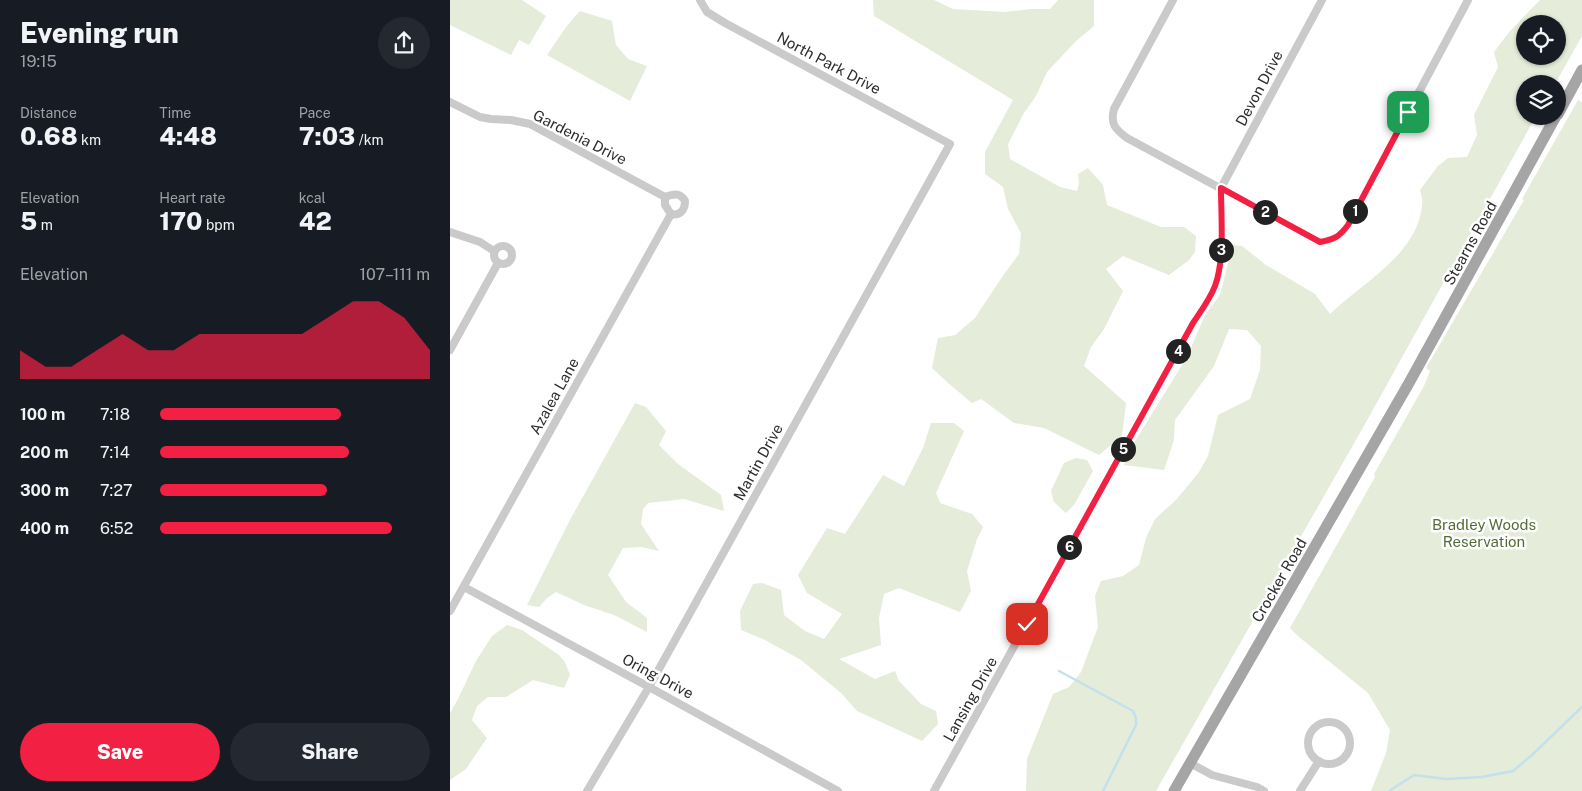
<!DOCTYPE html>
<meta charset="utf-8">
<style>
body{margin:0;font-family:"Public Sans",sans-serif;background:#242831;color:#f1f3f6;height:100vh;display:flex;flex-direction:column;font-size:19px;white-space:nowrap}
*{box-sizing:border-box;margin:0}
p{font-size:16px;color:#9ea1a6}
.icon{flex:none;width:28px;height:28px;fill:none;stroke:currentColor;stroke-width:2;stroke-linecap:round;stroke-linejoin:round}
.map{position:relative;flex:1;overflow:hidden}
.drawer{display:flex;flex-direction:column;background:#171b24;width:450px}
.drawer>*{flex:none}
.controls{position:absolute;left:1066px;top:15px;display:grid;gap:10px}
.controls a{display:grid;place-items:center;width:50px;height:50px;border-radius:50%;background:#171b24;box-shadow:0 1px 4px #0004;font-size:25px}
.pin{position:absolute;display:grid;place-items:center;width:42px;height:42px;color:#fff;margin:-21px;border-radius:10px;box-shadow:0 2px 8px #0006}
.km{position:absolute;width:25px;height:25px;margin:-12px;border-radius:50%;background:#222;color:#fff;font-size:14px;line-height:25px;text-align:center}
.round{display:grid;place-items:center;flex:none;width:52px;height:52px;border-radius:26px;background:#242831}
.overview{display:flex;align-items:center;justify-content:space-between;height:85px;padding:0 20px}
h1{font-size:28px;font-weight:800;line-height:38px}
.stats{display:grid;grid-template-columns:repeat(3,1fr);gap:8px;height:85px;padding:5px 20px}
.stats div{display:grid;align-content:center}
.stats b{font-size:25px;font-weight:800}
.stats small{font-size:14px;font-weight:400}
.stats p{font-size:14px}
.chart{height:140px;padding:10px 20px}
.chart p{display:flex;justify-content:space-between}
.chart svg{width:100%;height:90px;margin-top:5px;fill:#f22043;opacity:.7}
.button{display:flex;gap:10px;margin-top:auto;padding:10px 20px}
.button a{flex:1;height:58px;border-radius:30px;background:#f22043;color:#fff;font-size:20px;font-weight:800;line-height:58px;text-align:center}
.button a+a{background:#242831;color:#f1f3f6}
ul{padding:0 20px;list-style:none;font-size:16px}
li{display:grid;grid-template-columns:80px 60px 1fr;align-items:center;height:38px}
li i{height:12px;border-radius:6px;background:#f22043}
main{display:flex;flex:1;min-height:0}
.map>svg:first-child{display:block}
.green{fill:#e5ecd9;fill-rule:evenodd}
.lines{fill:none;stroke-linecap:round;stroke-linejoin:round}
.stream{stroke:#c3e1ed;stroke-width:2.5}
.minor{stroke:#cacaca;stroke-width:8}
.primary{stroke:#a5a5a5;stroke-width:11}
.route-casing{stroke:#fff;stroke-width:10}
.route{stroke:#f22043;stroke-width:6}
.labels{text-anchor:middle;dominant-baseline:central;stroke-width:5;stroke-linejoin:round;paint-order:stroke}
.street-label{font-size:15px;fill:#2d2d2d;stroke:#fff}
.park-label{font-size:15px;fill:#546b37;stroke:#fff}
</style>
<main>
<section class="drawer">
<div class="overview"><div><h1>Evening run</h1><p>19:15</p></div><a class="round"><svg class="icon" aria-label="share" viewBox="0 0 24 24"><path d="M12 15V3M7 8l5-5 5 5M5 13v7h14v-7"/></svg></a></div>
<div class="stats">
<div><p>Distance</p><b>0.68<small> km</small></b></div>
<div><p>Time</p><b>4:48</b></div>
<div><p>Pace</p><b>7:03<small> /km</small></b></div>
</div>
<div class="stats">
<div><p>Elevation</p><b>5<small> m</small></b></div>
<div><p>Heart rate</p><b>170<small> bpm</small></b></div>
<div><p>kcal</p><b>42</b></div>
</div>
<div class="chart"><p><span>Elevation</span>107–111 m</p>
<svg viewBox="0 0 160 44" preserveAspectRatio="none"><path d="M0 44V30L10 38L20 38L30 30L40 22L50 30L60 30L70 22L80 22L90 22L100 22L110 22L120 14L130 6L140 6L150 14L160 30V44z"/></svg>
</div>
<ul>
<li><b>100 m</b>7:18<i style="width:67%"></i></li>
<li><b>200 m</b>7:14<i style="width:70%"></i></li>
<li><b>300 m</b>7:27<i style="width:62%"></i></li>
<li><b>400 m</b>6:52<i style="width:86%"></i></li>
</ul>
<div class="button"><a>Save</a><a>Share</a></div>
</section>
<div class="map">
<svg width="1132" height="791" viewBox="0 0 1132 791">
<rect width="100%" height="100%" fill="#fff"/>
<!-- green -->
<g class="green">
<path d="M 0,0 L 72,0 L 96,16 L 79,45 L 69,40 L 61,55 L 0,25 Z"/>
<path d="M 423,0 L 484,0 L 503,9 L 555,12 L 581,9 L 600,9 L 608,0 L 644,0 L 644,26 L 626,41 L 597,72 L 586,96 L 574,113 L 558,144 L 560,159 L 610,187 L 627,191 L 629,183 L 628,174 L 638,168 L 653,185 L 657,205 L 711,227 L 734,227 L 746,236 L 745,252 L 739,260 L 719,275 L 673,256 L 656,269 L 673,291 L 654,329 L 641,347 L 634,366 L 676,403 L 672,436 L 649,455 L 594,428 L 564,423 L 531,399 L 522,403 L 498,383 L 482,368 L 488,338 L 505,335 L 525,318 L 552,277 L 569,254 L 571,233 L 558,209 L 553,187 L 535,174 L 535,152 L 563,100 L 424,16 Z"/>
<path d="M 1090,0 L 1132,0 L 1132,36 L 1105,84 L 1075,84 L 1075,116 L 1086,116 L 915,424 L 706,791 L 576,791 L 577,759 L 603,694 L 619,687 L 631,672 L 648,627 L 645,596 L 651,581 L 673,576 L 689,565 L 696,538 L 705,519 L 726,500 L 749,472 L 758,456 L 768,415 L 800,399 L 810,370 L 811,346 L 797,330 L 779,329 L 764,366 L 725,420 L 724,440 L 714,470 L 674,465 L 679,451 L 737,357 L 755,315 L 770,295 L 778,263 L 775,244 L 792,246 L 816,265 L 865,294 L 880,314 C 912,283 968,254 972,205 C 973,200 971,194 970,190 L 988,166 L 998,158 L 1017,157 L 1027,135 L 1024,115 L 1048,67 L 1044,52 L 1060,31 ZM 1075,24 L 1108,24 L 1108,56 L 1075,56 Z"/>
<path d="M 130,11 L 162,21 L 166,45 L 178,59 L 197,66 L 180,101 L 97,55 L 116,27 Z"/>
<path d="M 1128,100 L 1131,102 L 1132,101 L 1132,791 L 921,791 L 936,753 L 940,730 L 918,693 L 849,637 L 840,628 L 925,477 L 924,474 L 974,386 L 980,371 L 976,368 L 1074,200 L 1072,199 Z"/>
<path d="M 185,403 L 196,407 L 216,431 L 209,445 L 228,464 L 271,495 L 274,511 L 234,499 L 198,503 L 193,509 L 191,524 L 209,551 L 192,547 L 173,548 L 158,575 L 176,602 L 197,618 L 197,632 L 164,615 L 134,605 L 106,592 L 97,598 L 89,607 L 77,605 L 120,520 Z"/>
<path d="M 481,423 L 504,423 L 514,431 L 486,493 L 490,503 L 522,514 L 533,527 L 527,539 L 517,571 L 521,591 L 510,612 L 449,588 L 434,594 L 429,618 L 431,645 L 389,659 L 425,679 L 445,671 L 449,681 L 471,704 L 486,711 L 488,724 L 472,741 L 407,711 L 391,693 L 351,660 L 315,640 L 291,630 L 290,611 L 303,584 L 312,583 L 331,590 L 334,615 L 355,631 L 374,639 L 392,614 L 357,593 L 348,575 L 377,528 L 395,534 L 433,475 L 454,486 L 473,448 Z"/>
<path d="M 626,458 L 637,460 L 643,471 L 624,505 L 616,513 L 604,502 L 601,491 L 614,463 Z"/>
<path d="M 57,625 L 72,630 L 109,655 L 115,662 L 120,675 L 114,688 L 83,680 L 56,697 L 38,697 L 27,706 L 22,720 L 37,738 L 16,769 L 0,780 L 0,713 L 7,701 L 26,661 L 42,636 Z"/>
</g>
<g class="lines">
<!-- stream -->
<g class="stream">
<path d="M 609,671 L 683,711 L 686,718 L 686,725 L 653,791"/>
<path d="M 939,791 L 964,775 L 996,779 L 1032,777 L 1063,771 L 1082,755 L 1132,707"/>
</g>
<!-- minor -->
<g class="minor">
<path d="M 723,0 L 664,109 C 660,124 665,129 677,138 L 870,242 C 885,239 889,237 898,225 L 1018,0"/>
<path d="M 0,102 L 30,117 L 41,119 L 61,120 L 80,124 L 215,197 C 223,194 230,192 235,201 C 235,210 230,216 221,214 L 0,611"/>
<path d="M 215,197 L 215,205 L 221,214"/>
<path d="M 0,232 L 30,242 L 44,251"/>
<circle cx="53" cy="255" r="9"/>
<path d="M 0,350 L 48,263"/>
<path d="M 14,587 L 199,687 L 388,791"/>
<circle cx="879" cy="743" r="21"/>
<path d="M 740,763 L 762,775 L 807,787 L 814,791"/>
<path d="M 137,791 L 199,687 L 500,144 L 275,23 L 257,12 L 250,0"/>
<path d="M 484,791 L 743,323 L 765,287 L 769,274 L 771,257 L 771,188 L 872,0"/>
<path d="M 850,791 L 869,761"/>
</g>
<!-- primary -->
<g class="primary">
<path d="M 1108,114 L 1132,70"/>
<path d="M 724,791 L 959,383 L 1106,116"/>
</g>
</g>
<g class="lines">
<!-- route casing -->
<g class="route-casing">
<path id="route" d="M 577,624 L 743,323 C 751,311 760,299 765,286 C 775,259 771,218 771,188 L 870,242 C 885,239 889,237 898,225 L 958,112"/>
</g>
<!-- route -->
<use href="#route" class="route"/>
</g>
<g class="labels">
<!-- street labels -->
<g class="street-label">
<text transform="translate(379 63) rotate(28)">North Park Drive</text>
<text transform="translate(809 88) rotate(-62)">Devon Drive</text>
<text transform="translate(130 137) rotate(27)">Gardenia Drive</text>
<text transform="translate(1020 243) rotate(-61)">Stearns Road</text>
<text transform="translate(104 396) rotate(-61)">Azalea Lane</text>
<text transform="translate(308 462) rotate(-61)">Martin Drive</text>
<text transform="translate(829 580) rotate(-60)">Crocker Road</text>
<text transform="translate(208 676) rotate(28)">Oring Drive</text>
<text transform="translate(520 699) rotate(-61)">Lansing Drive</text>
</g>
<!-- park labels -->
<g class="park-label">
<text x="1034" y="524">Bradley Woods<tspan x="1034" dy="17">Reservation</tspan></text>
</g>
</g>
</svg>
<div class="controls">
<a><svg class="icon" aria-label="locate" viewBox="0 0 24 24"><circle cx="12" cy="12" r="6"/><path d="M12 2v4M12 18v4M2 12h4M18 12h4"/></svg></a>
<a><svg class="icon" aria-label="layers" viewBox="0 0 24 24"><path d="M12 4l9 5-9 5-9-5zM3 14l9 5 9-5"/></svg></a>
</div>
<div class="pin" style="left:958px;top:112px;background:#1e9e55"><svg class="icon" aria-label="arrive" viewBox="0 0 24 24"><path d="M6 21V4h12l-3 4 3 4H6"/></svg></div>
<div class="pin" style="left:577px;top:624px;background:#d93025"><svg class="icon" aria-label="check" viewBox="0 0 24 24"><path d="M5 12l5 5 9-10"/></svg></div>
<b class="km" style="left:905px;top:211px">1</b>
<b class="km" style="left:815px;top:212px">2</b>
<b class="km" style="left:771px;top:250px">3</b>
<b class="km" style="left:728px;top:351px">4</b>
<b class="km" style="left:673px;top:449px">5</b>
<b class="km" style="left:619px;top:547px">6</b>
</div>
</main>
